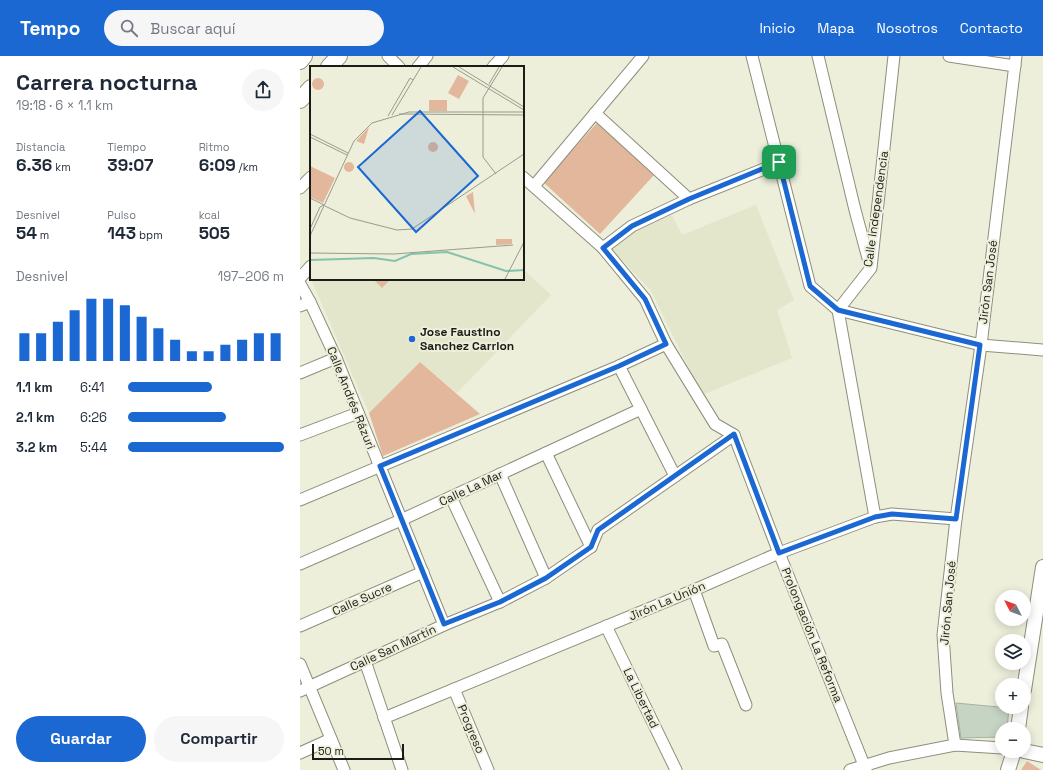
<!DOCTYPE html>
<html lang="es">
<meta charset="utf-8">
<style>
body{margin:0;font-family:"Space Grotesk",sans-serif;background:#f6f6f7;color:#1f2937;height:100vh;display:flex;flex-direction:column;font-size:15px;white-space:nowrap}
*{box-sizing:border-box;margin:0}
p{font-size:13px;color:#747a83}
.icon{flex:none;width:22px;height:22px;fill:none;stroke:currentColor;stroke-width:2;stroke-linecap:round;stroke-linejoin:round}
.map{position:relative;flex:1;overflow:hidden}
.side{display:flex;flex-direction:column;background:#fff;width:300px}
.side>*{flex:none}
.needle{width:26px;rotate:312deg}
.controls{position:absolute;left:695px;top:534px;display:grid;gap:8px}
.controls a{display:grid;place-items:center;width:36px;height:36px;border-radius:50%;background:#fff;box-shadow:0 2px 10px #0003;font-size:20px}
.scale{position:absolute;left:12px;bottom:10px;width:92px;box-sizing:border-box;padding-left:4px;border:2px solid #1b1c15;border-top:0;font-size:11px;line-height:14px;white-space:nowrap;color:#1b1c15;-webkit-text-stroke:3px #edefdb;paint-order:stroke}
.pin{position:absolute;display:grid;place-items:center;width:34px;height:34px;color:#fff;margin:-17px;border-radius:8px;box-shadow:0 2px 6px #0006}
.round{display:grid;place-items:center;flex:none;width:42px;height:42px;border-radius:21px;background:#f6f6f7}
.headline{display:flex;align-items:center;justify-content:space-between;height:68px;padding:0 16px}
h1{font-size:22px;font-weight:600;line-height:30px}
.figures{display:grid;grid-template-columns:repeat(3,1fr);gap:6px;height:68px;padding:4px 16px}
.figures div{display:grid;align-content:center}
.figures b{font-size:17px;font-weight:600}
.figures small{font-size:11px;font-weight:400}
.figures p{font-size:11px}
.chart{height:112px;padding:8px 16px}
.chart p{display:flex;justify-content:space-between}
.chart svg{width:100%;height:72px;margin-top:4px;stroke:#1b68d2;stroke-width:6}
.cta{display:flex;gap:8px;margin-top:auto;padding:8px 16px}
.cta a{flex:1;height:46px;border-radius:24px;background:#1b68d2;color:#fff;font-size:16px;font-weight:600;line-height:46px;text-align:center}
.cta a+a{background:#f6f6f7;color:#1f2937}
ul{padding:0 16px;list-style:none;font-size:13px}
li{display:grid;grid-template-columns:64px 48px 1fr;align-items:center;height:30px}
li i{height:10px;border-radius:5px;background:#1b68d2}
header{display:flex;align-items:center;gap:24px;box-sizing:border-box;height:56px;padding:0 20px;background:#1b68d2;color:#fff}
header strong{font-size:19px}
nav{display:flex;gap:22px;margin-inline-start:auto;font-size:14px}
.search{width:280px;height:36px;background:#f6f6f7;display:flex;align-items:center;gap:10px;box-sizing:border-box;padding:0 14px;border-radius:22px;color:#747a83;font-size:15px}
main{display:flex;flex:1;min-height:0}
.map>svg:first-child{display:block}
.built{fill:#e3e6ca}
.green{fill:#e2b79c}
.building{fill:#c6d4c4;stroke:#a6b3a3}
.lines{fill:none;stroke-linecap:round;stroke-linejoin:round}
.minor-casing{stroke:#8d8f7d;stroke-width:13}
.tertiary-casing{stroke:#8d8f7d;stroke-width:16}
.secondary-casing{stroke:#8d8f7d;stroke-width:18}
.minor{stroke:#fff;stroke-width:11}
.tertiary{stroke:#fff;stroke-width:14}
.secondary{stroke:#fff;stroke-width:16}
.route-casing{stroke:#fff;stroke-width:8}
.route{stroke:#1b68d2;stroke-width:5}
.poi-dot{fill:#1b68d2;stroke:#edefdb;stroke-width:1.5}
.labels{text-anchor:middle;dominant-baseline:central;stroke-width:4;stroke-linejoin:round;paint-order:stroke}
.street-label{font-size:12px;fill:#1b1c15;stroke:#edefdb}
.poi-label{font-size:12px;font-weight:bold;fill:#1b1c15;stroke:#edefdb;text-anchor:start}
.inset-river{fill:none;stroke:#84c2ad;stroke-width:2}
.inset-road{fill:none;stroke:#999b8c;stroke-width:1}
.view{fill:#1b68d2;fill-opacity:0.15;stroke:#1b68d2;stroke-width:2}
.inset-edge{fill:none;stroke:#1b1c15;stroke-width:2}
</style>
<header>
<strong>Tempo</strong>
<div class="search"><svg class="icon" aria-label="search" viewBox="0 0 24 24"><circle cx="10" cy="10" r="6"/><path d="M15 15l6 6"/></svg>Buscar aquí</div>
<nav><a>Inicio</a><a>Mapa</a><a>Nosotros</a><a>Contacto</a></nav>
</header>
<main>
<section class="side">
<div class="headline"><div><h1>Carrera nocturna</h1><p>19:18 · 6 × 1.1 km</p></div><a class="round"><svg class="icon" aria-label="share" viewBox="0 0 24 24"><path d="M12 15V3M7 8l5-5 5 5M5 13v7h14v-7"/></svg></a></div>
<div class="figures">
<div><p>Distancia</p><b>6.36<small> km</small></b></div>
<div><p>Tiempo</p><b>39:07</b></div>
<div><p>Ritmo</p><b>6:09<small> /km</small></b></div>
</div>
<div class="figures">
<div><p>Desnivel</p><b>54<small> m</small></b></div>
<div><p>Pulso</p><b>143<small> bpm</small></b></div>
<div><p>kcal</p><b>505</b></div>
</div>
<div class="chart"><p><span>Desnivel</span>197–206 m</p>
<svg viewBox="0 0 160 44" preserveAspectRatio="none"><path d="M5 44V27M15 44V27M25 44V20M35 44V13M45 44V6M55 44V6M65 44V10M75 44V17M85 44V24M95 44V31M105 44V38M115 44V38M125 44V34M135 44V31M145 44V27M155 44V27"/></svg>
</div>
<ul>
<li><b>1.1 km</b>6:41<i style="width:54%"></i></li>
<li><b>2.1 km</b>6:26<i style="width:63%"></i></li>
<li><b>3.2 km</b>5:44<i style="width:100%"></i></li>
</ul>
<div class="cta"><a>Guardar</a><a>Compartir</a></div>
</section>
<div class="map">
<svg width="743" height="714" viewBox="0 0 743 714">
<rect width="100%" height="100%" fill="#edefdb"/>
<!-- built -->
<g class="built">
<path d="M 456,149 L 494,244 L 477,254 L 492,302 L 402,339 L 351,235 L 311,192 L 332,174 L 372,159 L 382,179 Z"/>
<path d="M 223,213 L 251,239 L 157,337 L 120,306 L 69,357 L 11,223 L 223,223 Z"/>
</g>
<!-- green -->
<g class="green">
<path d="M 297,67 L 354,119 L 300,178 L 243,126 Z"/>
<path d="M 73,223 L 91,223 L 82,232 Z"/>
<path d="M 120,306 L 180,358 L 83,400 L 69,357 Z"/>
<path d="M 727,705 L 741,714 L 721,714 Z"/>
</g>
<!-- building -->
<path class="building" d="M 656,647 L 709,652 L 707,673 L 702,673 L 702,681 L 661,682 Z"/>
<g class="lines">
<!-- minor casing -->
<g class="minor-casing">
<g id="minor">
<path d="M 88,0 L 99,11"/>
<path d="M 452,0 L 510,230 L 538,254 L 681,289 L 743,294"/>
<path d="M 518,0 L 555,154 L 569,206"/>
<path d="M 649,0 L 715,10"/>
<path d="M 118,11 L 127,0"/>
<path d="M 193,11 L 203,0"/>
<path d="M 295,57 L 389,143"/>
<path d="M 223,121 L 303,192 L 345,243 L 366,288 L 415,368 L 434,379 L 479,497 L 566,714"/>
<path d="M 234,130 L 343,0"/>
<path d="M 0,132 L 11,121"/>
<path d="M 303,192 L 332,170 L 389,143 L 479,107"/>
<path d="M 0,222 L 11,210"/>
<path d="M 0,228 L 10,246 L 36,302 L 144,569"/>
<path d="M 0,250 L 10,246"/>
<path d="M 319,310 L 375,420"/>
<path d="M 0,317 L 36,302"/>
<path d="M 0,379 L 58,357"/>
<path d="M 246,397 L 291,491"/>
<path d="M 200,418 L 246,522"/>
<path d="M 151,441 L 200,546"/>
<path d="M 0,444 L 319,310 L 366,288"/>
<path d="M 575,461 L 538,254 L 571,212 L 594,0"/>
<path d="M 291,491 L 298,474 L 434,379"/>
<path d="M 0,508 L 101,464 L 341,353"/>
<path d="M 394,534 L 414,590 L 422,588 L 446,649"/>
<path d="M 0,570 L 123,516"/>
<path d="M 306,570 L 376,714"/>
<path d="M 65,605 L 102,714"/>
<path d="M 0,608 L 44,714"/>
<path d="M 154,633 L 188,714"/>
<path d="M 0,635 L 144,569 L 200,546 L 246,522 L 291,491"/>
<path d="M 84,662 L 394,534 L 479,497 L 575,461 L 592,458 L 656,463"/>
<path d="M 655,689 L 647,637 L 643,579 L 656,463 L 681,289 L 716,0"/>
<path d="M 0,697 L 31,683"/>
<path d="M 550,714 L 589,702 L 655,689 L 702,692"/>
</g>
</g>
<!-- tertiary casing -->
<g class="tertiary-casing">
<g id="tertiary">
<path d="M 724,634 L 743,511"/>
<path d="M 718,673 L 721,651"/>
<path d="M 724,695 L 743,699"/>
<path d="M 708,714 L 714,695"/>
</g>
</g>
<!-- secondary casing -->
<g class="secondary-casing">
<g id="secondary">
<path d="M 0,5 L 4,0"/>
<path d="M 29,11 L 39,0"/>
<path d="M 0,44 L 11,32"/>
</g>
</g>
<!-- minor -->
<use href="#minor" class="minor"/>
<!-- tertiary -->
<use href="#tertiary" class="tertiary"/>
<!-- secondary -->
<use href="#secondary" class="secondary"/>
</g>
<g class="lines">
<!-- route casing -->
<g class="route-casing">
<path id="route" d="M 479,106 L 510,230 L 538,254 L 680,289 L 656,463 L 592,458 L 575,461 L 479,497 L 434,378 L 298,474 L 291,491 L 246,522 L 200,546 L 144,568 L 80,410 L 319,310 L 366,288 L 345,243 L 303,192 L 332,170 L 389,143 Z"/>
</g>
<!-- route -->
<use href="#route" class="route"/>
</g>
<!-- markers -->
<circle class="poi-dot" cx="112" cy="283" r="4"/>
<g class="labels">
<!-- street labels -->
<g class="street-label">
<text transform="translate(576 153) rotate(-82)">Calle Independencia</text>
<text transform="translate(688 226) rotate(-83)">Jirón San José</text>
<text transform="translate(51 342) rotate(68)">Calle Andrés Rázuri</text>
<text transform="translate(171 432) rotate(-25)">Calle La Mar</text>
<text transform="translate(62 543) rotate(-24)">Calle Sucre</text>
<text transform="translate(367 545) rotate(-23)">Jirón La Unión</text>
<text transform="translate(648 547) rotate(-85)">Jirón San José</text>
<text transform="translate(512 579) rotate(68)">Prolongación La Reforma</text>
<text transform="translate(93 592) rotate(-25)">Calle San Martín</text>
<text transform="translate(341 642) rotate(64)">La Libertad</text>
<text transform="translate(171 673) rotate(67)">Progreso</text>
</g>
<!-- poi labels -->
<g class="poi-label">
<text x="120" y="276">Jose Faustino<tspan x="120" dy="14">Sanchez Carrion</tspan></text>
</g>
</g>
<!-- overview -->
<g transform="translate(10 10)">
<rect width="214" height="214" fill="#edefdb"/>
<path d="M 148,9 L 159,15 L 149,33 L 138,27 ZM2 18a6 6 0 1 1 12 0a6 6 0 1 1-12 0ZM 119,34 L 137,34 L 137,45 L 119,45 ZM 59,61 L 54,78 L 46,75 ZM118 81a5 5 0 1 1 10 0a5 5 0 1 1-10 0ZM34 101a5 5 0 1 1 10 0a5 5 0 1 1-10 0ZM 0,100 L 25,112 L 13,137 L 0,131 ZM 163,126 L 165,148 L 156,130 ZM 186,173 L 202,173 L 202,178 L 186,179 Z" fill="#e2b79c"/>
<path class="inset-river" d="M 0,194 L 64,192 L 85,195 L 101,188 L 137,186 L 196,205 L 214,204"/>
<path class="inset-road" d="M 143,1 L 214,44M 149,1 L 214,41M 179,18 L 189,1M 89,48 L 214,49M 82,49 L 111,1M 78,50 L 100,12 L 103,14M 0,68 L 38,87M 0,71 L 37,89M 186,108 L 173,91 L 173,32 L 192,1M 0,132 L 14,139M 15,140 L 40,152 L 87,164 L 102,163 L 214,88M 0,163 L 10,141 L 14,139M 0,170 L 44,75 L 62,57 L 99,46 L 214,46M 0,187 L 84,188 L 203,179M 195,213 L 214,176"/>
<path class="view" d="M 110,45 L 168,110 L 106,166 L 48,101 Z"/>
<rect width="214" height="214" class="inset-edge"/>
</g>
</svg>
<div class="controls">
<a><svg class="needle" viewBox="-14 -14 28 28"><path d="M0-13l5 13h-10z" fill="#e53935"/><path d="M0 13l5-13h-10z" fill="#747a83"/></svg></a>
<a><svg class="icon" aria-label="layers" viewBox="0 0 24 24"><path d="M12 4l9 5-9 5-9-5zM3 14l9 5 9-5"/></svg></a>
<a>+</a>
<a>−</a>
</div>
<div class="scale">50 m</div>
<div class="pin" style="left:479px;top:106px;background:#1e9e55"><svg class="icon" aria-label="arrive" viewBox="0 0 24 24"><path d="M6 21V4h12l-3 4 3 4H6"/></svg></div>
</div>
</main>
